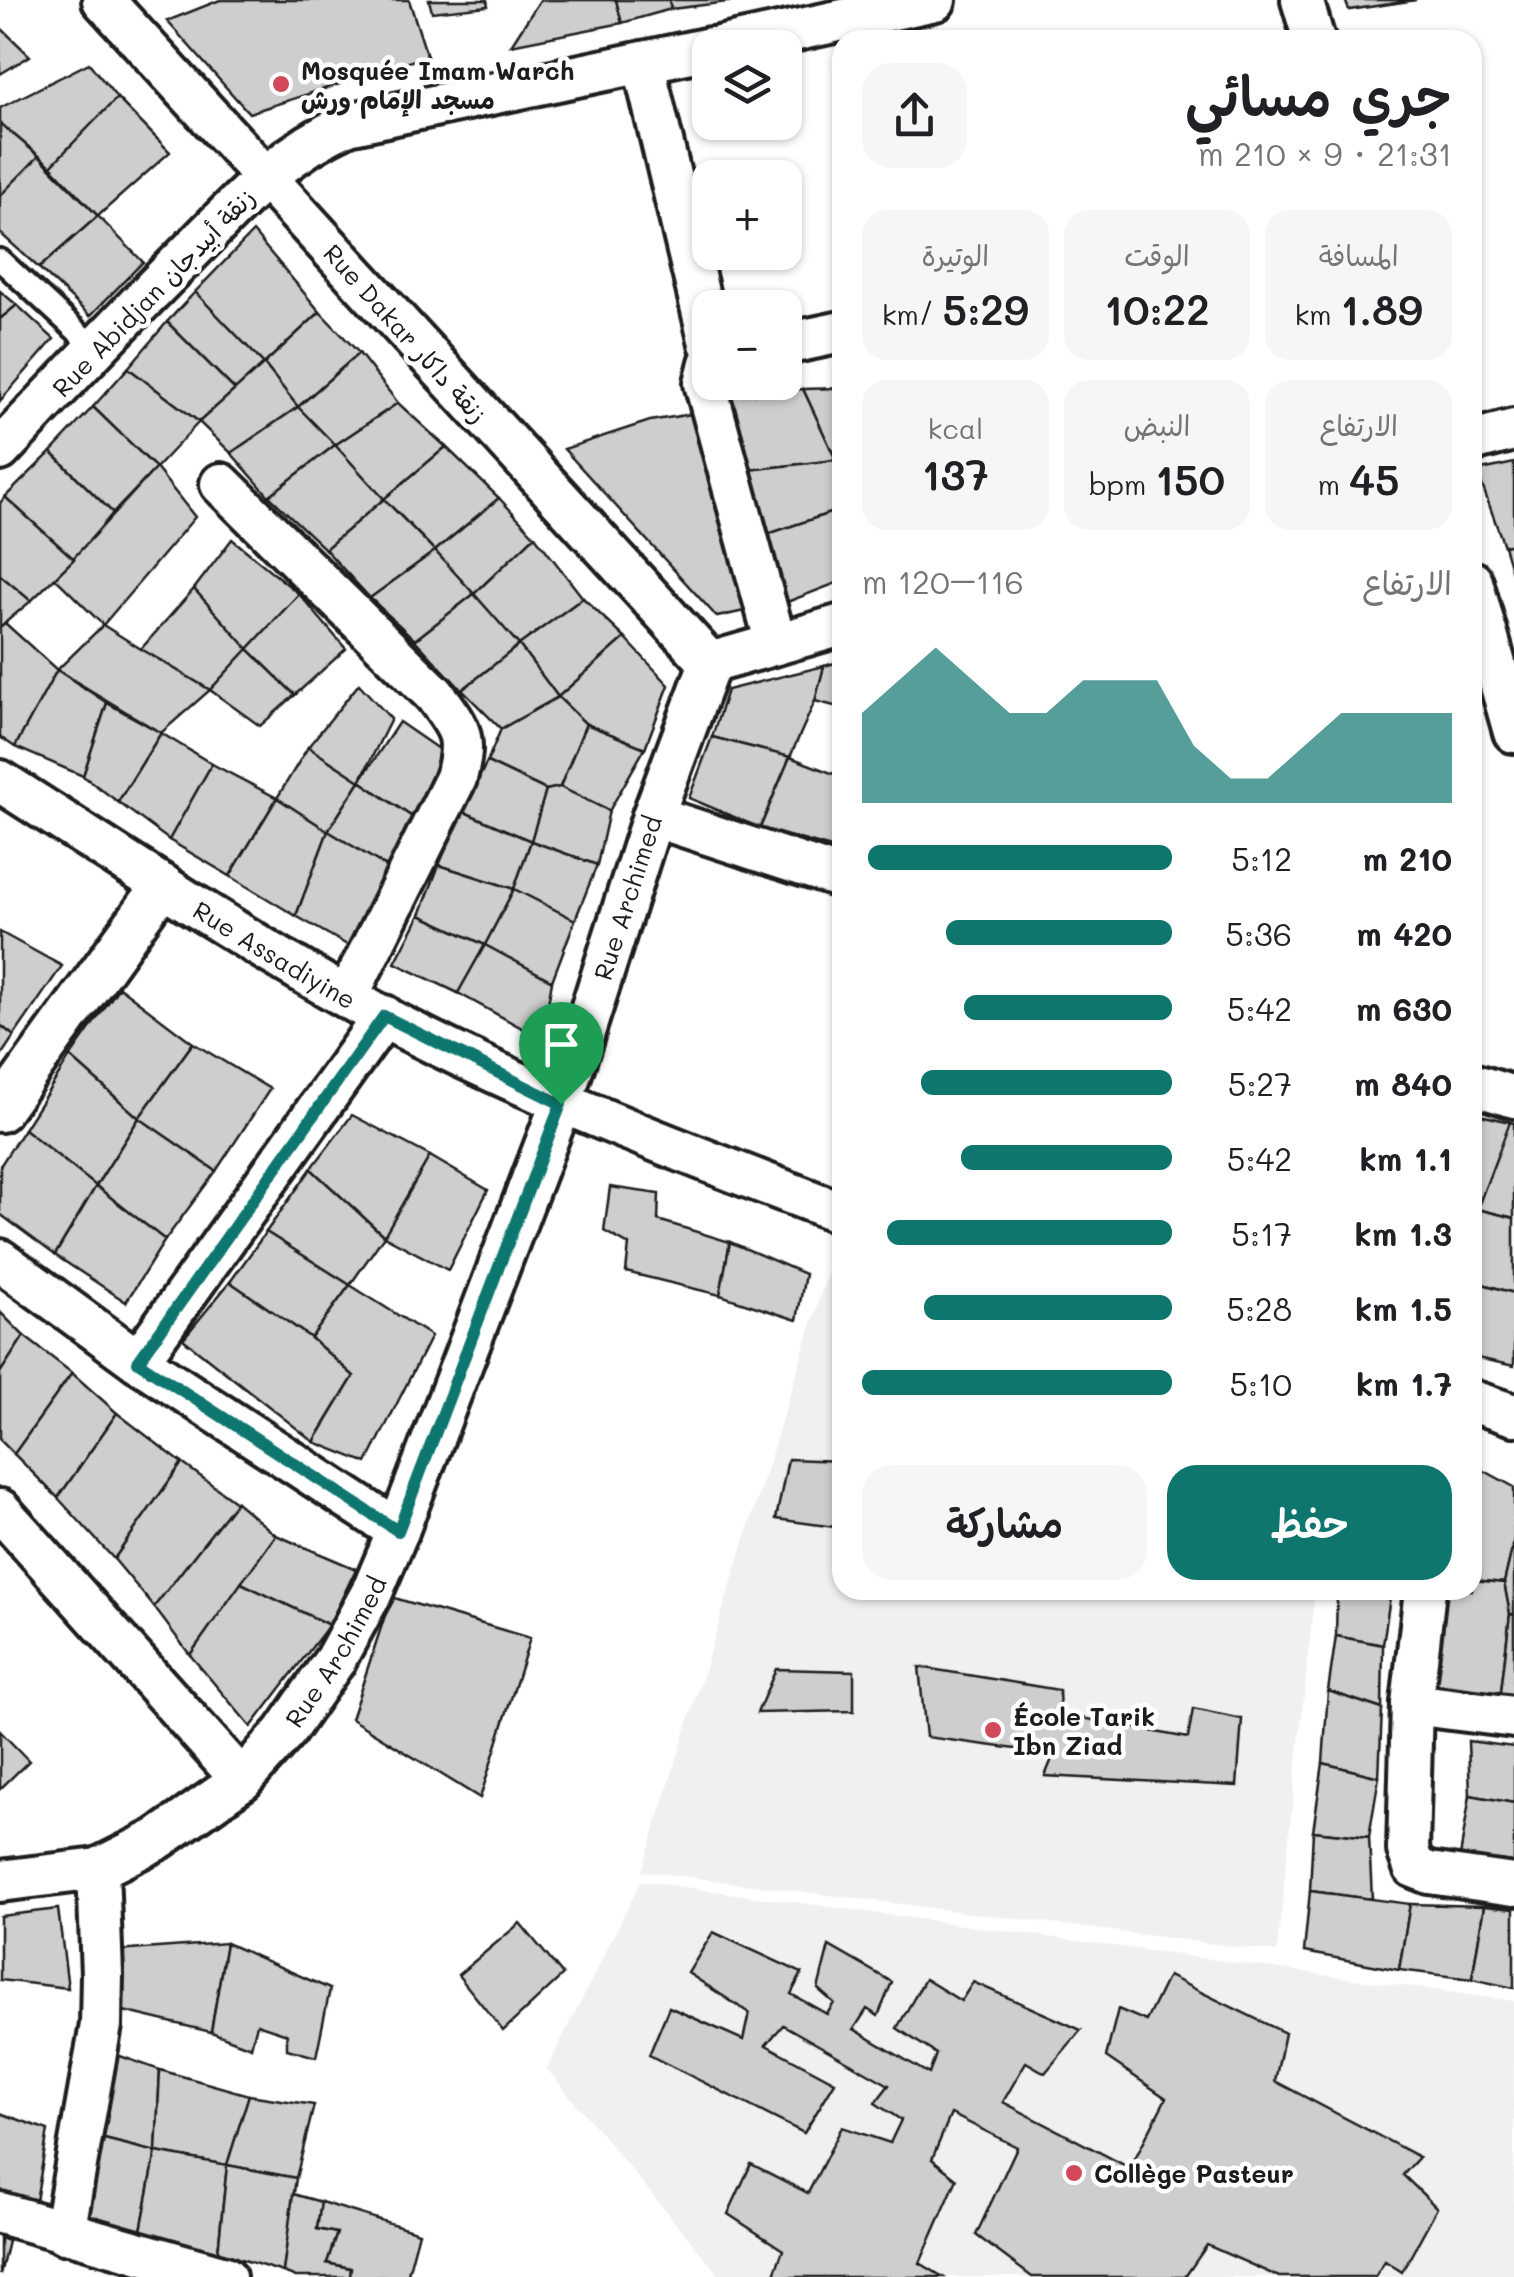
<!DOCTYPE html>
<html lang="ar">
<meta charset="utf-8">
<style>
body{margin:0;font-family:Mali,"Playpen Sans Arabic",sans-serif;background:#f6f6f6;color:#202124;direction:rtl;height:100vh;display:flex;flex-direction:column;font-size:38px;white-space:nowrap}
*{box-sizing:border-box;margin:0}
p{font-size:32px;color:#757577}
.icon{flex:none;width:55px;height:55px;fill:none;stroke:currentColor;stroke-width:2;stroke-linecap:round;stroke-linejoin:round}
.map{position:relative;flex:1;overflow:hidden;direction:ltr}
.sheet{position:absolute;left:832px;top:30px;width:650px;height:1570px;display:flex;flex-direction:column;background:#fff;border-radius:30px;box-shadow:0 2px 8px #0004;direction:rtl}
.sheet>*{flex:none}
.controls{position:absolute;left:692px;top:30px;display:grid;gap:20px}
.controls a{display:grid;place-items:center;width:110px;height:110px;border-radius:20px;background:#fff;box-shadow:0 2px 8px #0004;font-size:50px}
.pin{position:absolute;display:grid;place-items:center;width:85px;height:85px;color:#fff;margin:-102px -42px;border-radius:50% 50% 50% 0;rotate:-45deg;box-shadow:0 0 10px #0007}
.pin .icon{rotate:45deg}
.round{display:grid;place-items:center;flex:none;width:105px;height:105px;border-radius:30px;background:#f6f6f6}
.overview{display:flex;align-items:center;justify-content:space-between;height:170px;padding:0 30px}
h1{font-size:55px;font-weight:600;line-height:75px}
.metrics{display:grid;grid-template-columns:repeat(3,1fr);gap:15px;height:170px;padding:10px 30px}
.metrics div{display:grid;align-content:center;border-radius:25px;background:#f6f6f6;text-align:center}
.metrics b{font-size:42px;font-weight:600}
.metrics small{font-size:28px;font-weight:400}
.metrics p{font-size:28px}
.chart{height:280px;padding:20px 30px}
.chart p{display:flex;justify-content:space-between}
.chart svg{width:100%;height:180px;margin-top:10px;fill:#0f766e;opacity:.7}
.primary-button{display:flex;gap:20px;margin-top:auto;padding:20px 30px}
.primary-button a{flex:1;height:115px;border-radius:30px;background:#0f766e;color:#fff;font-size:40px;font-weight:600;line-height:115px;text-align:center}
.primary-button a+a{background:#f6f6f6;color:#202124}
ul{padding:0 30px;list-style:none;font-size:32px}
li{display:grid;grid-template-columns:160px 120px 1fr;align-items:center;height:75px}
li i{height:25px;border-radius:12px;background:#0f766e}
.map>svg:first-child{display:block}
.built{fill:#f0f0f0}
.building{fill:#cecece;stroke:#1c1c1c;stroke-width:2.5}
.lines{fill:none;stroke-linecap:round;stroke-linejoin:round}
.service-casing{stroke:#1c1c1c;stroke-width:28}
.minor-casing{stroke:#1c1c1c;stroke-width:48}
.service{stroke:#fff;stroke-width:20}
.minor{stroke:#fff;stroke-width:40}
.route-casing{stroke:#fff;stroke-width:20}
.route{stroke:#0f766e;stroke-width:12}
.poi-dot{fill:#d1495b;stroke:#fff;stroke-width:4}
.labels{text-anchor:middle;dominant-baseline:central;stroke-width:9;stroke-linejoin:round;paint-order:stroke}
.poi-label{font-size:25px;font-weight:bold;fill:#1c1c1c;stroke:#fff;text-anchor:start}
.street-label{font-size:25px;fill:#1c1c1c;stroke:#fff}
</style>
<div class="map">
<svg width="1514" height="2277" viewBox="0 0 1514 2277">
<rect width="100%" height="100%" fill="#fff"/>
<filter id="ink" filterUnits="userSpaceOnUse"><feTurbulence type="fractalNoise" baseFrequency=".01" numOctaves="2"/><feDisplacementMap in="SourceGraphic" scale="20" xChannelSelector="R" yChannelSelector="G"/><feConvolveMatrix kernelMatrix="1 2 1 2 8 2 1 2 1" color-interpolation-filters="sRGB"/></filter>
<g filter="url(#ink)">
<!-- built -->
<g class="built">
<path d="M 828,1271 L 842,1276 L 842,1590 L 1315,1590 L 1277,1952 L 642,1871 Z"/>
<path d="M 641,1881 L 1514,2001 L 1514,2277 L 721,2277 L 547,2069 Z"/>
</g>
<!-- building -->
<g class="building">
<path d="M 220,0 L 409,0 L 427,56 L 249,113 L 167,21 Z"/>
<path d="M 429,0 L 487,0 L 488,6 L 432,12 Z"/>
<path d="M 540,0 L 616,0 L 622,23 L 511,45 Z"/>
<path d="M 616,0 L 669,0 L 671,9 L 622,23 Z"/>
<path d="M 669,0 L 736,0 L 736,1 L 671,9 Z"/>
<path d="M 1345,0 L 1416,0 L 1349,10 Z"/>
<path d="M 0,27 L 30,56 L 0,74 Z"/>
<path d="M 89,63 L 117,98 L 51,166 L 0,123 L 0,108 Z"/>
<path d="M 117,98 L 170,152 L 98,216 L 51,166 Z"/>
<path d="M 0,123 L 39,156 L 0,196 Z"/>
<path d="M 39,156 L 98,216 L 39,268 L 0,233 L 0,196 Z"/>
<path d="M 98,216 L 143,262 L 90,316 L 39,268 Z"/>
<path d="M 253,232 L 320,312 L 264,364 L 195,292 Z"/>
<path d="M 0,291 L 17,305 L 0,319 Z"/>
<path d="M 195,292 L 264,364 L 235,390 L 167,322 Z"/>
<path d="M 17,305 L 54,339 L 0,401 L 0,319 Z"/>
<path d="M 320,312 L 359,353 L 298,407 L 264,364 Z"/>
<path d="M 167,322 L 235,390 L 199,422 L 128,368 Z"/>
<path d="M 359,353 L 398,403 L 335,445 L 298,407 Z"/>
<path d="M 264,364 L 298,407 L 231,453 L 199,422 Z"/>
<path d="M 128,368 L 199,422 L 156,468 L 93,407 Z"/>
<path d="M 842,388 L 842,460 L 836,460 L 803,389 Z"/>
<path d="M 803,389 L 836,460 L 749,470 L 725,396 Z"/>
<path d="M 398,403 L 446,447 L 384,499 L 335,445 Z"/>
<path d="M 93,407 L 156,468 L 113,513 L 51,452 Z"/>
<path d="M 298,407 L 335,445 L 269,496 L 231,453 Z"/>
<path d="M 703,412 L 758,608 L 717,617 L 564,449 L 650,421 Z"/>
<path d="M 335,445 L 384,499 L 325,549 L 269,496 Z"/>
<path d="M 446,447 L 499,498 L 435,551 L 384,499 Z"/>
<path d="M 51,452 L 113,513 L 74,559 L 5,497 Z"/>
<path d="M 836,460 L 842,460 L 842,510 L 842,509 Z"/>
<path d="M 836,460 L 842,509 L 768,534 L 749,470 Z"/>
<path d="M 1514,463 L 1514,544 L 1504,546 L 1477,471 Z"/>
<path d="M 156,468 L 195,517 L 103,625 L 55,578 Z"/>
<path d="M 5,497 L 74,559 L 31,601 L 0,575 L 0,503 Z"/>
<path d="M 499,498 L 535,536 L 474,594 L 435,551 Z"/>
<path d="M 384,499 L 435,551 L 370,598 L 325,549 Z"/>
<path d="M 842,509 L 842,581 L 787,602 L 768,534 Z"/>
<path d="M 535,536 L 583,598 L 519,645 L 474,594 Z"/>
<path d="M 232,539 L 299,594 L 248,649 L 194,589 Z"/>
<path d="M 1514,544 L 1514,579 L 1504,546 Z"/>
<path d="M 435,551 L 474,594 L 415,640 L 370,598 Z"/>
<path d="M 0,575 L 31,601 L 0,627 Z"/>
<path d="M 194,589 L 248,649 L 210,690 L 141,649 Z"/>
<path d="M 299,594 L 346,649 L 295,695 L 248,649 Z"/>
<path d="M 474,594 L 519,645 L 462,690 L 415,640 Z"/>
<path d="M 583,598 L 625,638 L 558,697 L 519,645 Z"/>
<path d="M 5,623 L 57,670 L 15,747 L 0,737 L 0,627 Z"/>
<path d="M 103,625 L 141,649 L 210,690 L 161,733 L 57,670 Z"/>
<path d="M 625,638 L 669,685 L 645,748 L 586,724 L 558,697 Z"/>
<path d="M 519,645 L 558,697 L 501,729 L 462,690 Z"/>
<path d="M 248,649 L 295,695 L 260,726 L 210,690 Z"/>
<path d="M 842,661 L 842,708 L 815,701 L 824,666 Z"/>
<path d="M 824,666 L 815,701 L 790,757 L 712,737 L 727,690 Z"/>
<path d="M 57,670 L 107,703 L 83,776 L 15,747 Z"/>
<path d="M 359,684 L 391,719 L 360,781 L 308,747 Z"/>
<path d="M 558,697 L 586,724 L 560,787 L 546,790 L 487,762 L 501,729 Z"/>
<path d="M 107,703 L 161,733 L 118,802 L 83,776 Z"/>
<path d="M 399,722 L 441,751 L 415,819 L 360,781 Z"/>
<path d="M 586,724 L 645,748 L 609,811 L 560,787 Z"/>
<path d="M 161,733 L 212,764 L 169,840 L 118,802 Z"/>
<path d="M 712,737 L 790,757 L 760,828 L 689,798 Z"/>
<path d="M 308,747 L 360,781 L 328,831 L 277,798 Z"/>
<path d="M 790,757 L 842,777 L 842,851 L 760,828 Z"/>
<path d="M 487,762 L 546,790 L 531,841 L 462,811 Z"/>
<path d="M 212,764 L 277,798 L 230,876 L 169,840 Z"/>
<path d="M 360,781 L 415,819 L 390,869 L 328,831 Z"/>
<path d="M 560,787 L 609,811 L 597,865 L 531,841 L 546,790 Z"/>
<path d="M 277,798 L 328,831 L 296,916 L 230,876 Z"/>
<path d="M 462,811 L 531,841 L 514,889 L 439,865 Z"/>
<path d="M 328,831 L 390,869 L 356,950 L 296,916 Z"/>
<path d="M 531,841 L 597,865 L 575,920 L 514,889 Z"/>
<path d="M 439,865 L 514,889 L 485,945 L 420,915 Z"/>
<path d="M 514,889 L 575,920 L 552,981 L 485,945 Z"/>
<path d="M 420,915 L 485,945 L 458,993 L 395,963 Z"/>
<path d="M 0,932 L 62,966 L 14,1036 L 0,1025 Z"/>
<path d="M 485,945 L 552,981 L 542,1039 L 458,993 Z"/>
<path d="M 119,987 L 193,1043 L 139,1118 L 70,1057 Z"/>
<path d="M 0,1025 L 14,1036 L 0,1057 Z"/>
<path d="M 193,1043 L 270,1089 L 216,1171 L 139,1118 Z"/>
<path d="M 70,1057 L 139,1118 L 96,1186 L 24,1129 Z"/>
<path d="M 1472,1113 L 1510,1122 L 1472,1227 Z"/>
<path d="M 352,1115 L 430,1156 L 384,1236 L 311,1169 Z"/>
<path d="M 139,1118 L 216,1171 L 165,1240 L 96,1186 Z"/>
<path d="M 1510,1122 L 1514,1123 L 1514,1218 L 1477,1209 Z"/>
<path d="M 24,1129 L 96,1186 L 55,1255 L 0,1214 L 0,1166 Z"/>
<path d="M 430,1156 L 488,1190 L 448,1270 L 384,1236 Z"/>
<path d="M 311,1169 L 384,1236 L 350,1285 L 266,1232 Z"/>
<path d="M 96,1186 L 165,1240 L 126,1302 L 55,1255 Z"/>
<path d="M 610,1187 L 659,1194 L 658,1220 L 730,1242 L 720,1295 L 626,1272 L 629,1245 L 604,1231 Z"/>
<path d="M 1477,1209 L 1514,1218 L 1514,1293 L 1472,1281 L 1472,1227 Z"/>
<path d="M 266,1232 L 350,1285 L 311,1338 L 230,1282 Z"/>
<path d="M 730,1242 L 805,1274 L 797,1320 L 720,1295 Z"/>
<path d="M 1472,1281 L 1514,1293 L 1514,1366 L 1472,1357 Z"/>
<path d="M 230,1282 L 311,1338 L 354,1376 L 314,1442 L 183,1339 Z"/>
<path d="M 350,1285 L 431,1336 L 367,1463 L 314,1442 L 354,1376 L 311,1338 Z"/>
<path d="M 0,1312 L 24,1336 L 0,1373 Z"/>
<path d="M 24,1336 L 72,1373 L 14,1454 L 0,1440 L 0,1373 Z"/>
<path d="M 72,1373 L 117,1413 L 58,1498 L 14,1454 Z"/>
<path d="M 117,1413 L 182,1463 L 114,1559 L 58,1498 Z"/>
<path d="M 788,1459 L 842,1461 L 842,1528 L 776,1519 Z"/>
<path d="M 182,1463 L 236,1502 L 154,1607 L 114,1559 Z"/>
<path d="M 1472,1464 L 1514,1487 L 1514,1540 L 1504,1583 L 1472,1580 Z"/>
<path d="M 236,1502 L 276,1535 L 190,1655 L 154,1607 Z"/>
<path d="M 276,1535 L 356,1569 L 329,1625 L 241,1583 Z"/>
<path d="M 1514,1540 L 1514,1615 L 1510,1614 L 1504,1583 Z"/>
<path d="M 1472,1580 L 1504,1583 L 1510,1614 L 1500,1700 L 1431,1687 L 1443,1590 L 1472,1590 Z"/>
<path d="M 241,1583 L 329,1625 L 251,1727 L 190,1655 Z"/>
<path d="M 1337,1590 L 1391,1590 L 1383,1645 L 1336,1636 Z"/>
<path d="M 391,1597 L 530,1638 L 480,1798 L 351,1719 Z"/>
<path d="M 1510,1614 L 1514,1615 L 1514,1701 L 1500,1700 Z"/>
<path d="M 1336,1636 L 1383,1645 L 1382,1709 L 1328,1691 Z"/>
<path d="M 919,1667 L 1059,1690 L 1060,1714 L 1188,1738 L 1193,1709 L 1242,1719 L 1237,1786 L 1045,1776 L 1054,1754 L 926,1737 Z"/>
<path d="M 776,1669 L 854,1671 L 854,1711 L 757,1713 Z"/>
<path d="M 1328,1691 L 1382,1709 L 1379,1777 L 1323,1763 Z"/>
<path d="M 0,1731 L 29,1761 L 0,1789 Z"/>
<path d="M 1468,1741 L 1514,1747 L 1514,1803 L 1470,1795 Z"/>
<path d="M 1323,1763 L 1379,1777 L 1369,1837 L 1313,1831 Z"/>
<path d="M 1470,1795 L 1514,1803 L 1514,1862 L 1459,1863 Z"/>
<path d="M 1313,1831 L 1369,1837 L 1372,1899 L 1310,1891 Z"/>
<path d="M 1310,1891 L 1410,1904 L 1399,1970 L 1304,1952 Z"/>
<path d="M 1410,1904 L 1484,1906 L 1472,1979 L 1399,1970 Z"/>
<path d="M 1484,1906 L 1514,1909 L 1514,1988 L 1472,1979 Z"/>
<path d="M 58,1909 L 68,1988 L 0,1980 L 0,1916 Z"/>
<path d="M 520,1923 L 563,1975 L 503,2031 L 458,1975 Z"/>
<path d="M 713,1932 L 802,1973 L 791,1994 L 827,2014 L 834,2003 L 818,1989 L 829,1946 L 892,1982 L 878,2016 L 867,2009 L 854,2029 L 929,2074 L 936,2054 L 897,2028 L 925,1979 L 961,2001 L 973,1982 L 1081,2030 L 1045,2073 L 1026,2062 L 1003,2102 L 1130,2168 L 1166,2098 L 1106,2057 L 1118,2009 L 1146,2021 L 1168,1976 L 1285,2033 L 1275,2081 L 1419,2157 L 1403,2175 L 1437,2208 L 1402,2272 L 1385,2261 L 1375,2277 L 1279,2277 L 1207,2245 L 1185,2277 L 1032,2277 L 976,2235 L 1017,2147 L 951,2114 L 932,2159 L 957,2179 L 920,2263 L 943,2277 L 773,2277 L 783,2250 L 728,2214 L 751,2164 L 808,2193 L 842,2127 L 890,2143 L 901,2120 L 875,2103 L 889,2085 L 783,2025 L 766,2045 L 835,2082 L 804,2133 L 649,2055 L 669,2007 L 743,2040 L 749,2013 L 688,1973 Z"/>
<path d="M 226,1943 L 211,2032 L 111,2008 L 116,1951 Z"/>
<path d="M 226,1943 L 330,1989 L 316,2057 L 287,2049 L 287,2034 L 257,2024 L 251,2047 L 211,2032 Z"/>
<path d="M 106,2051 L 160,2070 L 156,2152 L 100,2138 Z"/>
<path d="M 160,2070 L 249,2095 L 227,2165 L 156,2152 Z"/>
<path d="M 249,2095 L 314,2105 L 296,2178 L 227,2165 Z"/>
<path d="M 0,2113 L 48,2130 L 36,2201 L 0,2192 Z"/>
<path d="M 100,2138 L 156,2152 L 140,2236 L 79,2212 Z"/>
<path d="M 156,2152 L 227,2165 L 218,2252 L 140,2236 Z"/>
<path d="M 227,2165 L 296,2178 L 283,2272 L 218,2252 Z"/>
<path d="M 293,2194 L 321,2202 L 317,2229 L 337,2233 L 327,2263 L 351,2268 L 350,2277 L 296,2277 L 283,2272 Z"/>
<path d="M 321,2202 L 419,2232 L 407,2277 L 350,2277 L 351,2268 L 327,2263 L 337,2233 L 317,2229 Z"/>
<path d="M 0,2238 L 8,2241 L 0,2275 Z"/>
</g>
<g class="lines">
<!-- service casing -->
<g class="service-casing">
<path id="service" d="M 0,260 L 95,348"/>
</g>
<!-- minor casing -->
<g class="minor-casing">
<g id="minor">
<path d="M 103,0 L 710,663"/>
<path d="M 1302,0 L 1314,40"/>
<path d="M 714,48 L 935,0"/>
<path d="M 643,62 L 710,343"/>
<path d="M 785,344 L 842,332"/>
<path d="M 710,363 L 705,383 L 776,644"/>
<path d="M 1472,441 L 1514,430"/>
<path d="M 0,450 C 60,386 120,322 182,260 C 236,206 277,156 348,124 L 710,48"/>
<path d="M 221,484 L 435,695 C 460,729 467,735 456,778 L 347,997"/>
<path d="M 1472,582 L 1514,732"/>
<path d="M 710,663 L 842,625"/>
<path id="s1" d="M 0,781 C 115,854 229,931 348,998 C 506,1086 675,1149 842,1213"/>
<path d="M 653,816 L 842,878"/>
<path d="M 1472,1084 L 1514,1097"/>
<path d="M 0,1111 L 163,885"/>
<path d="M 0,1260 L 138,1361 L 398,1531"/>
<path d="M 138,1361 L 384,1016"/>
<path d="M 1472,1401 L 1514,1415"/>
<path d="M 0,1510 L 242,1780"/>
<path d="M 1425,1590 L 1412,1704 L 1408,1850 L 1414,1867 L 1429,1873 L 1514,1885"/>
<path d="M 1412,1704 L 1514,1717"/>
<path id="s2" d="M 0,1881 L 98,1869 L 158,1839 L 242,1780 L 285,1732 L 335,1660 L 372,1592 L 398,1531 L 561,1104 L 653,816 L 710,663"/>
<path d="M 0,2213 L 225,2277"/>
<path d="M 64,2233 L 101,2025 L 102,1975 L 98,1869"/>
</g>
</g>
<!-- service -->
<use href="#service" class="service"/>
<!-- minor -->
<use href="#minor" class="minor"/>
</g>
</g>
<g class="lines" filter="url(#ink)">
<!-- route casing -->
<g class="route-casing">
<path id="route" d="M 384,1016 L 561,1104 L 398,1531 L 138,1362 Z"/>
</g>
<!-- route -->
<use href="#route" class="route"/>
</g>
<!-- markers -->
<g class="poi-dot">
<circle cx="281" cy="84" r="10"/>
<circle cx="993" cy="1730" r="10"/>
<circle cx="1074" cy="2173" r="10"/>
</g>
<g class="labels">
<!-- poi labels -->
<g class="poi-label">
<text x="301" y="70">Mosquée Imam Warch<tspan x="301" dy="29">مسجد الإمام ورش</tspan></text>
<text x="1013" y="1716">École Tarik<tspan x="1013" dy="29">Ibn Ziad</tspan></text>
<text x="1094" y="2173">Collège Pasteur</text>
</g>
<!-- street labels -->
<g class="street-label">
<text transform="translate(153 292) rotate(-46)">Rue Abidjan زنقة أبيدجان</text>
<text transform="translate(406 333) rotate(48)">Rue Dakar زنقة داكار</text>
<text stroke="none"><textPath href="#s2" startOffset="1238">Rue Archimed</textPath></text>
<text stroke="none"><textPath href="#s1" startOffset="325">Rue Assadiyine</textPath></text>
<text stroke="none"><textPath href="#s2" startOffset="428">Rue Archimed</textPath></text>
</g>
</g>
</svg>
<div class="controls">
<a><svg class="icon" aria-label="layers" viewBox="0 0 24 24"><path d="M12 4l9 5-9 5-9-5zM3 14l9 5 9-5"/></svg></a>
<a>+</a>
<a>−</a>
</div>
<div class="pin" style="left:561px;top:1104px;background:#1e9e55"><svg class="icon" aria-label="arrive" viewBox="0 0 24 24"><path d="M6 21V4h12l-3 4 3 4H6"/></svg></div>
<section class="sheet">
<div class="overview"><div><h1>جري مسائي</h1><p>21:31 · 9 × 210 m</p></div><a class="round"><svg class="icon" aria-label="share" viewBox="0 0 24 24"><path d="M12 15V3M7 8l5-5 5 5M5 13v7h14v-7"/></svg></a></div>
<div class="metrics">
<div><p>المسافة</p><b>1.89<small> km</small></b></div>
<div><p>الوقت</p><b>10:22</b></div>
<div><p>الوتيرة</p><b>5:29<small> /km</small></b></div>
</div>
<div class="metrics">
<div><p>الارتفاع</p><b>45<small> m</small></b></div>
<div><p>النبض</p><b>150<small> bpm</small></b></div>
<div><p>kcal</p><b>137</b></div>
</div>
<div class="chart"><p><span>الارتفاع</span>116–120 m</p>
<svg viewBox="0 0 160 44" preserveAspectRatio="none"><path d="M0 44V22L10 14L20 6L30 14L40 22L50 22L60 14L70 14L80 14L90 30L100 38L110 38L120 30L130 22L140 22L150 22L160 22V44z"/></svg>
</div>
<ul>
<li><b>210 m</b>5:12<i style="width:98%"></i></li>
<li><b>420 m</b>5:36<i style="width:73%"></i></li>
<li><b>630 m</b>5:42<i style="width:67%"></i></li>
<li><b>840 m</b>5:27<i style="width:81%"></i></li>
<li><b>1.1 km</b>5:42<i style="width:68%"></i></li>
<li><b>1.3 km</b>5:17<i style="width:92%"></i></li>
<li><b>1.5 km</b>5:28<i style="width:80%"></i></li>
<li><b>1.7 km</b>5:10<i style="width:100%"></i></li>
</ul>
<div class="primary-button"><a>حفظ</a><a>مشاركة</a></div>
</section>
</div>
